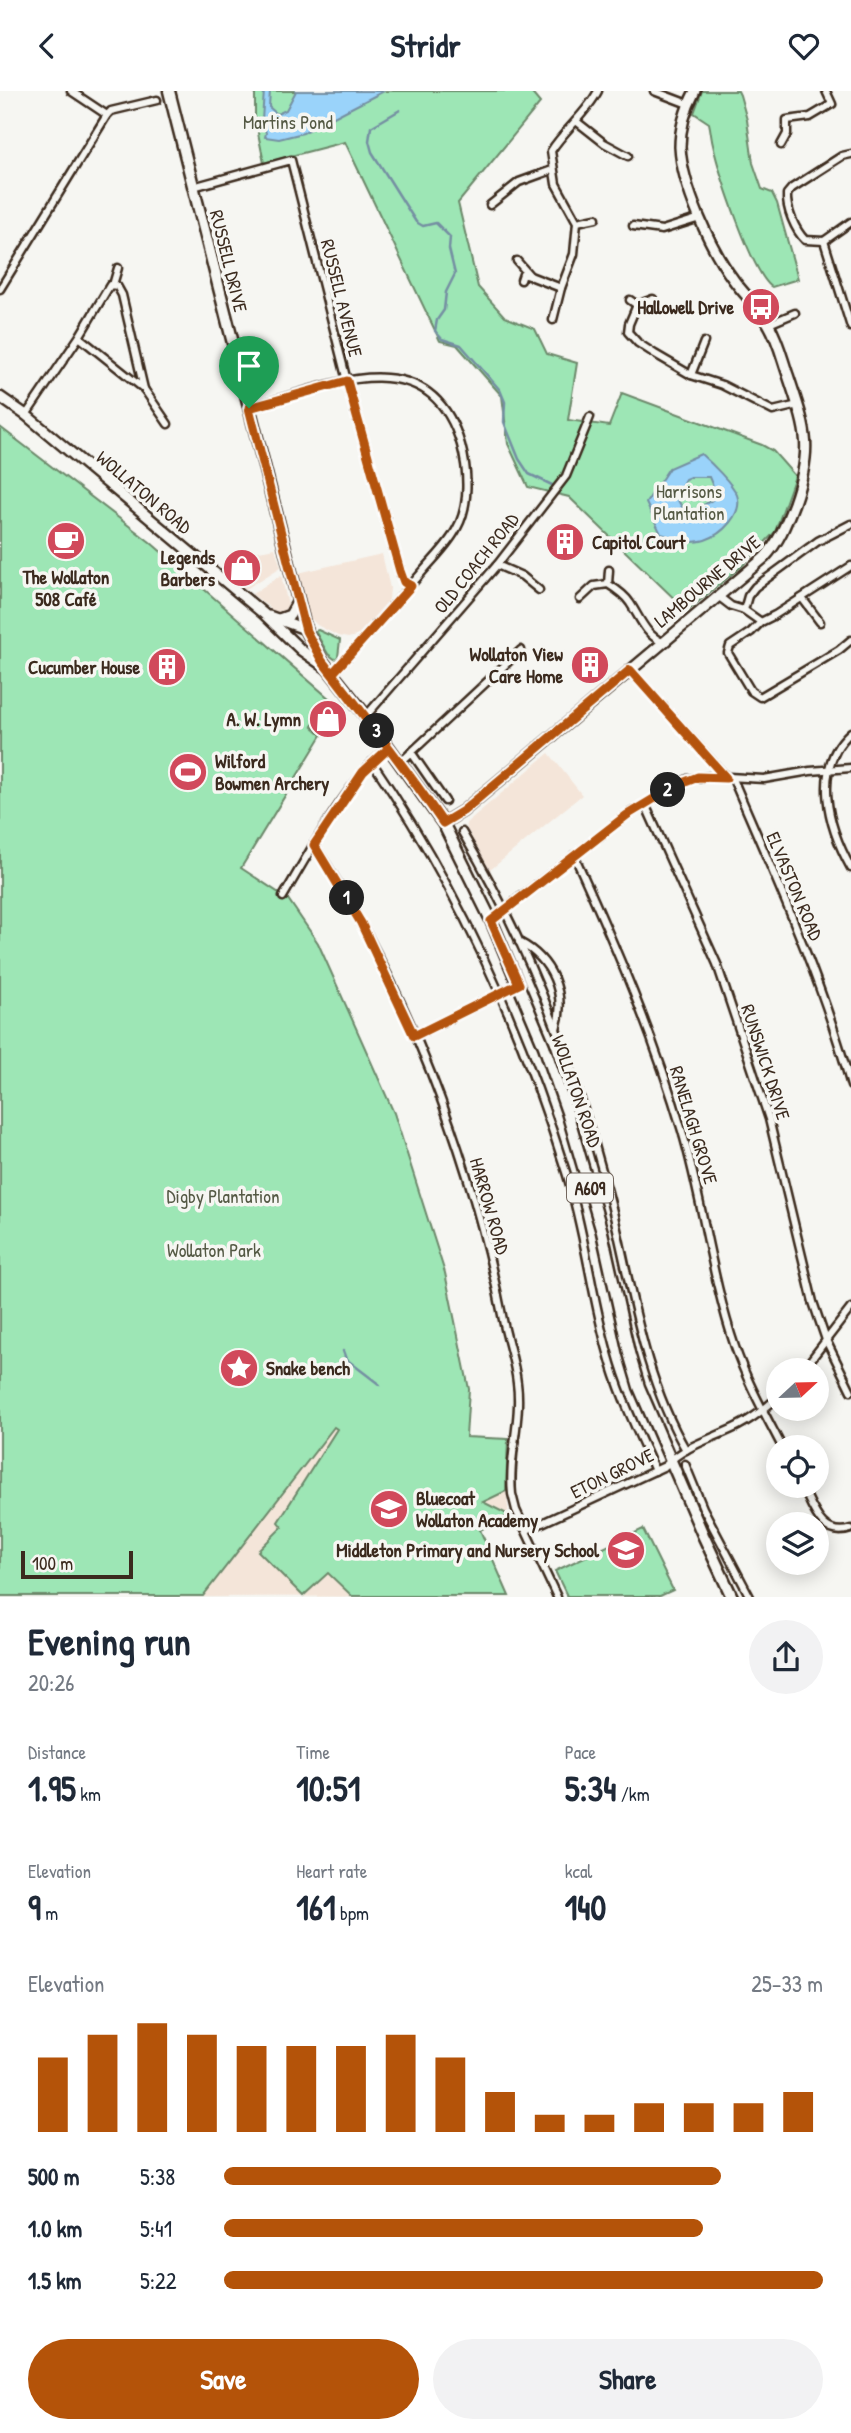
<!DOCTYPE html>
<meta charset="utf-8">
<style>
body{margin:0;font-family:"Patrick Hand",sans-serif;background:#f2f2f3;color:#1f2937;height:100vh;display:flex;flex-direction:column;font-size:26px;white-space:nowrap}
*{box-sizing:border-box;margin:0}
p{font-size:23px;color:#747a83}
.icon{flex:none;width:38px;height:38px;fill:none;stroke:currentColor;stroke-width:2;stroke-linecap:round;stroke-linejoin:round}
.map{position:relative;height:1506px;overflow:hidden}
.details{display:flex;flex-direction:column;background:#fff;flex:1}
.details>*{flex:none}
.needle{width:46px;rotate:68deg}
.tools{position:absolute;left:766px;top:1267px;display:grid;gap:14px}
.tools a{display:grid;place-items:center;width:63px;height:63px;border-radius:50%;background:#fff;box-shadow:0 4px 18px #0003;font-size:35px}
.scale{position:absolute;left:21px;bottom:18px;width:112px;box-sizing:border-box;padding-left:7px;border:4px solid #3b2a1e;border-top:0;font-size:19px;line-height:24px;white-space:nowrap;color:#3b2a1e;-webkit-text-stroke:5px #f6f6f2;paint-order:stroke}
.pin{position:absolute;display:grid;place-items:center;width:60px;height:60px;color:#fff;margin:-72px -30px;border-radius:50% 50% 50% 0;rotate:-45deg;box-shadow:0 0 7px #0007}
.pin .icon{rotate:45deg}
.km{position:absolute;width:35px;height:35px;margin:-18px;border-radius:50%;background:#222;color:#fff;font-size:19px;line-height:35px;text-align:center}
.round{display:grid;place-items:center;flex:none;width:74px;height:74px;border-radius:37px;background:#f2f2f3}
.head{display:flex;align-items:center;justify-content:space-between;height:119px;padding:0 28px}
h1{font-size:38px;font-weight:700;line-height:52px}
.figures{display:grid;grid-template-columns:repeat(3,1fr);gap:10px;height:119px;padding:7px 28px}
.figures div{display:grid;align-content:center}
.figures b{font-size:35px;font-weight:700}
.figures small{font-size:19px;font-weight:400}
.figures p{font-size:19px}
.chart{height:196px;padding:14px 28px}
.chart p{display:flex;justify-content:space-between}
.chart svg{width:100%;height:126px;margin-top:7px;stroke:#b45309;stroke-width:6}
.primary-button{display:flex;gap:14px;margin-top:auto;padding:14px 28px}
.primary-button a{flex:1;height:80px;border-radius:42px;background:#b45309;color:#fff;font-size:28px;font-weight:700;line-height:80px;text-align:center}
.primary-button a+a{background:#f2f2f3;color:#1f2937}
ul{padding:0 28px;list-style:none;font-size:23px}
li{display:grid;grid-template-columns:112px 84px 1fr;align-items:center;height:52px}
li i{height:18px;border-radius:9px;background:#b45309}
header{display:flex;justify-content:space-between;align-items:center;height:91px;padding:0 28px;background:#fff;font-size:32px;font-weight:700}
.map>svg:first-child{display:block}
.built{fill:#f4e5d9}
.green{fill:#9de6b5;stroke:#6c886a;stroke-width:2}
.water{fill:#9ad3fa;stroke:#748fa2;stroke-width:2;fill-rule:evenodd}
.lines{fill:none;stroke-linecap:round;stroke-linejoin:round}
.stream{stroke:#748fa2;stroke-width:2.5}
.street-casing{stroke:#3b2a1e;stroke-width:11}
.secondary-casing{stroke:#3b2a1e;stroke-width:14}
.primary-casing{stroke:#3b2a1e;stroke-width:15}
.street{stroke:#f6f6f2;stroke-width:6}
.secondary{stroke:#f6f6f2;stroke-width:9}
.primary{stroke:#f6f6f2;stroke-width:10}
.route-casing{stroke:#fff;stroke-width:14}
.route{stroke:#b45309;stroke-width:9}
.labels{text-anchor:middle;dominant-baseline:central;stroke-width:7;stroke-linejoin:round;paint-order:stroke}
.shield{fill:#f6f6f2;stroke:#73675e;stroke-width:2}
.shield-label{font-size:18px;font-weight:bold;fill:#3b2a1e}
.park-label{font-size:19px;fill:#545944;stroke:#f6f6f2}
.street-label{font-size:19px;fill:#3b2a1e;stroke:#f6f6f2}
.poi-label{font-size:19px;font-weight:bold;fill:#3b2a1e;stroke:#f6f6f2;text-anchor:end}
</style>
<header><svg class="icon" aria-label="back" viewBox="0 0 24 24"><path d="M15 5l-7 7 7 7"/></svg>Stridr<svg class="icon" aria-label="heart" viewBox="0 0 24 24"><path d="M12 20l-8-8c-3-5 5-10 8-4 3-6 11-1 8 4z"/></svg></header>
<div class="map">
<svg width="851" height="1506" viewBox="0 0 851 1506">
<rect width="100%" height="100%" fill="#f6f6f2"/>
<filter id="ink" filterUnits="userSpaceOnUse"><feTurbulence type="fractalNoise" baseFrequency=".0143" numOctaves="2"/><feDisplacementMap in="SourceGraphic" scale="14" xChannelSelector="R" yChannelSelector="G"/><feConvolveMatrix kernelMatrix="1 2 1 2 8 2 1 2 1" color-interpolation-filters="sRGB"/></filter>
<g filter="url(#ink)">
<!-- built -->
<g class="built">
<path d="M 275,457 L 281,476 L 246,498 L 229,485 L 243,463 Z"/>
<path d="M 382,463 L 390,497 L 389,509 L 360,544 L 348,547 L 338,545 L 317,534 L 310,527 L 298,482 Z"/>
<path d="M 281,484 L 288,514 L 284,519 L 276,522 L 252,503 Z"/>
<path d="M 549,662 L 582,704 L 490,779 L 467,738 L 466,732 Z"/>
<path d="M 333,1336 L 482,1411 L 506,1400 L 509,1424 L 480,1439 L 509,1505 L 203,1506 Z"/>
</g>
<!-- green -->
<g class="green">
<path d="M 255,0 L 530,0 L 540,12 L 458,112 L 478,196 L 505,226 L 535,238 L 547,263 L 577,272 L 568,329 L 609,335 L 622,302 L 762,354 L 773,360 L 795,385 L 775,441 L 742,475 L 687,520 L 569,406 L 528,396 L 508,353 L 502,305 L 457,254 L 440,250 L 345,51 L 264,72 L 255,27 Z"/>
<path d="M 702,0 L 738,0 L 740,4 L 747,29 L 753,72 L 762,98 L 772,102 L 777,112 L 798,188 L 772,196 C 752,183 719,81 713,54 C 711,47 711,40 709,32 L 694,22 Z"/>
<path d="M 0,336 L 150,451 L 331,609 L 312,635 L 322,644 L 241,777 L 288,808 L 318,852 L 394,1022 L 445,1182 L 469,1298 L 466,1346 L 508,1348 L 506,1400 L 483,1411 L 509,1424 L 480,1439 L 509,1505 L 352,1505 L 328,1482 L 303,1505 L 258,1460 L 282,1436 L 278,1431 L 337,1338 L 334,1336 L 203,1505 L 0,1505 Z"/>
<path d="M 318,539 L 340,549 L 338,566 L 336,569 L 328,563 L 315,540 Z"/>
<path d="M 643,1438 L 673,1499 L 660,1505 L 567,1505 L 555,1480 Z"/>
</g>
<!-- water -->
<g class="water">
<path d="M 264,0 L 270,0 L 269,16 L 277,23 L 286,19 L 296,0 L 384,0 L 303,42 L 279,48 L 265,46 L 266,42 L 262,29 Z"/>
<path d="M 701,363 C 710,371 733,393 737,404 C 744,423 721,444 705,449 C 696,452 686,451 677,450 L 675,447 L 661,443 L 646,412 L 669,377 ZM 690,386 L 709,386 L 715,400 L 712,409 L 695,419 L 682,416 L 676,406 L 685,388 Z"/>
</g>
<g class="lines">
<!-- stream -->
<g class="stream">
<path d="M 400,19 L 371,36 L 369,50 L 372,61 L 416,131 L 423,135 L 436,132 L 450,146 L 449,158 L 455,183 L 446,201 L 444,219 L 437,229 L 435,240 L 442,248 L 461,254 L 500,299 L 505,311 L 504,331 L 519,368 L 529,383 L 552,394"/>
<path d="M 343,1260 L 346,1268 L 380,1294"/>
</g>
<!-- street casing -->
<g class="street-casing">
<g id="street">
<path d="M 71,0 L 107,24"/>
<path d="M 654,0 L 688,13"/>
<path d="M 576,30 L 604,52 L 628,65"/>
<path d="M 781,54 L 787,43 L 787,29 L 810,26 L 832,13 L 826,0"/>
<path d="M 193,96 L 291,69 L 347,290 L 400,480 L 404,491 L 411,494"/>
<path d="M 490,114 L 519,91 L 552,79"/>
<path d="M 577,131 L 596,127"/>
<path d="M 633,135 L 662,139 L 700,127"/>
<path d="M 824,150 L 805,149 C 795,139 786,118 787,103 L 792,97 L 842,65 L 851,63"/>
<path d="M 824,150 L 851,236"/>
<path d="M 824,150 L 851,131"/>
<path d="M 517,170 L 530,185 L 561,197"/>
<path d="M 521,189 L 523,183 L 530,185"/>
<path d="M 113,194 L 118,177"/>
<path d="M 0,198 L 107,24 L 111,20 L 157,9"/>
<path d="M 630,209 L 637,214 L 653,208"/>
<path d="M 637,214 L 629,233 L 628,241 L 638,252 L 655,263 L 691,284 L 722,294 L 773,320 L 798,314"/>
<path d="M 553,229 L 561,197 L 574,163 L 577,131 L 556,93 L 551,60 C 565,38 586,23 598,0"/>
<path d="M 769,233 L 795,222"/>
<path d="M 691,284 L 704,251"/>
<path d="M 144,298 L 168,333"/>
<path d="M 249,317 C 324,296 430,245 461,354 C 468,379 470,414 457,437 C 449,453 435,466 424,479 C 394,514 362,548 333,583"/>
<path d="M 26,324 L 79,246 L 110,194 L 117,195 L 122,204 L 144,298 L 79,246"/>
<path d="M 497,474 L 522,485 L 539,499"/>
<path d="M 851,475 L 775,524 L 761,531 L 751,541 L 730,555 L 728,562 L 751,600 L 760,606 L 839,559 L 851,549"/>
<path d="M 608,493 L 609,479"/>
<path d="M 718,505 L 731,515 L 744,519 L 748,505 L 755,496 L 818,450 L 851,433"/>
<path d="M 802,507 L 820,531"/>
<path d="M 580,508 L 594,495 L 608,493 C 616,498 625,504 630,512 C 640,527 645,543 662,551"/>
<path d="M 744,519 L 761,531"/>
<path d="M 630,579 L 726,686"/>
<path d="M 366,625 L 497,474 L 566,385 L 590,326"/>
<path d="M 851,641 C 811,676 828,736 851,777"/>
<path d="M 411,661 L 445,710"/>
<path d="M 372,671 C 458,796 521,937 566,1081 C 585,1140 591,1203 608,1262 C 619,1303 638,1341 655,1380"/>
<path d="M 400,672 L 521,559"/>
<path d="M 733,688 C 776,788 822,889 851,995"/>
<path d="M 645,713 L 717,873 L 769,1028 L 813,1211 L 826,1249 L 851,1300"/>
<path d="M 462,741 C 528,852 575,976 608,1101 C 631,1188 640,1280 686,1359"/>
<path d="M 314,754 C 406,894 471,1065 503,1229 C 507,1250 515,1271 517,1292 C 522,1328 508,1366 512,1403 L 516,1419 L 557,1506"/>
<path d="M 574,764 C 615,854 654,945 682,1040 C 703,1111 711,1185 735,1256 C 747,1291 765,1323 782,1356"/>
<path d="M 283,806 C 310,761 348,687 389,657"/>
<path d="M 491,829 L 627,724 L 688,688 L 711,685 L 764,688 L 810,680 L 851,677"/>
<path d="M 519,851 C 552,868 567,903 556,938"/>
<path d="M 414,945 L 519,893"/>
<path d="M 803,1279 L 851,1217"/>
<path d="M 685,1373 L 703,1417 L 750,1506"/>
<path d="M 802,1395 C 813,1416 821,1448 851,1438"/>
<path d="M 527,1439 L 665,1375 C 683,1355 715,1347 738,1335 C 754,1327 766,1317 779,1305"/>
</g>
</g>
<!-- secondary casing -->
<g class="secondary-casing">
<g id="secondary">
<path d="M 0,306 L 26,324 L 264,523 L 301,559 L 328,578"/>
<path d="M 269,525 L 305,538"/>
<path d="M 279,528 L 290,524 L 298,510"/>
<path d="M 443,732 L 463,720 L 764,467 C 779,451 786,433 794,412 C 814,355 806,339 788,284 C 782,267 778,249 769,234 C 760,217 744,204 733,188 C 710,157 682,95 680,56 C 680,37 686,17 695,0"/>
</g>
</g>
<!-- primary casing -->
<g class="primary-casing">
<path id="primary" d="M 169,0 L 306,540 L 322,570 L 366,625 L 443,732 L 491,829 L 544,955 L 567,1021 L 602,1141 L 629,1262 L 639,1296 L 703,1444 L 732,1506"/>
</g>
<!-- street -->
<use href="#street" class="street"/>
<!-- secondary -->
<use href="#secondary" class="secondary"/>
<!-- primary -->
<use href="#primary" class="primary"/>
</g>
</g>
<g class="lines" filter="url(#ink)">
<!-- route casing -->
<g class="route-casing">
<path id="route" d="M 249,317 L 306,540 L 322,570 L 389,657 L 363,681 L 314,754 L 361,832 L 414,945 L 519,893 L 491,830 L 627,724 L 675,695 L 698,686 L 726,687 L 630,579 L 463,720 L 443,732 C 408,681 371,632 332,583 L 411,495 L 404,491 L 400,480 L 347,290 L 249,317"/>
</g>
<!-- route -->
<use href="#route" class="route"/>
</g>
<!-- icons -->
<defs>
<g id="bus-disc" transform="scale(2.0125)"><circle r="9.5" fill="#d1495b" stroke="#f6f6f2"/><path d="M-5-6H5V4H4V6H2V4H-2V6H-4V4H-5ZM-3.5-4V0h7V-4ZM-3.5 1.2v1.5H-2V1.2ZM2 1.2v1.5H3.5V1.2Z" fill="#fff"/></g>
<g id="cafe-disc" transform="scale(2.0125)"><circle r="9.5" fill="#d1495b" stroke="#f6f6f2"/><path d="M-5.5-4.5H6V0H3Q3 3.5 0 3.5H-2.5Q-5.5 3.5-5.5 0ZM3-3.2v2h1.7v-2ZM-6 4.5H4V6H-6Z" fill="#fff"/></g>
<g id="building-disc" transform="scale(2.0125)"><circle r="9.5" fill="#d1495b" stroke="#f6f6f2"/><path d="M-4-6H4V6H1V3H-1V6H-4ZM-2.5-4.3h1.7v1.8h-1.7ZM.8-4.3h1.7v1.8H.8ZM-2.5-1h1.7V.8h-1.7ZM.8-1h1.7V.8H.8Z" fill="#fff"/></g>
<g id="shop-disc" transform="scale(2.0125)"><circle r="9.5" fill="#d1495b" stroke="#f6f6f2"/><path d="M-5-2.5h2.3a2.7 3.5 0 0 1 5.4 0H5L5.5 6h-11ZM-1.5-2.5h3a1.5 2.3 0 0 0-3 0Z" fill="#fff"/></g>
<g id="stadium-disc" transform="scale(2.0125)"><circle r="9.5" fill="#d1495b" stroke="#f6f6f2"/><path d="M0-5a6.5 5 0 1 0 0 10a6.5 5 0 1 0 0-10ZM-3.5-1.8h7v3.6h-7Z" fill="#fff"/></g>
<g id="sight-disc" transform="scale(2.0125)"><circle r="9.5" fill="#d1495b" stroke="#f6f6f2"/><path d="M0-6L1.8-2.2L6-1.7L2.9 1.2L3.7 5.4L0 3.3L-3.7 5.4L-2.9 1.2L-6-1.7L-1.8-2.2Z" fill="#fff"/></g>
<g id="school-disc" transform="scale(2.0125)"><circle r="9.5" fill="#d1495b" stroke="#f6f6f2"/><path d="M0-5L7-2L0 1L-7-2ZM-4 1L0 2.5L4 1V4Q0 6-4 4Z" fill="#fff"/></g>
</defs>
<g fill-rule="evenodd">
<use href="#bus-disc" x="761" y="216"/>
<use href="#cafe-disc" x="66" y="450"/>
<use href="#building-disc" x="565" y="451"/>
<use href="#shop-disc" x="242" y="477"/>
<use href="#building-disc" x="590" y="574"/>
<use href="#building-disc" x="167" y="576"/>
<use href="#shop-disc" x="328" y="628"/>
<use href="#stadium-disc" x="188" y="681"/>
<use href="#sight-disc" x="239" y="1277"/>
<use href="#school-disc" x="389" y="1418"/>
<use href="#school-disc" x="626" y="1459"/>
</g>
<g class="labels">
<!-- shield labels -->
<rect class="shield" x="567" y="1082.5" width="46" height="29" rx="5"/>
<g class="shield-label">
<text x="590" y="1097">A609</text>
</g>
<!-- park labels -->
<g class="park-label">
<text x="288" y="31">Martins Pond</text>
<text x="689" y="400">Harrisons<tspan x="689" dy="22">Plantation</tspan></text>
<text x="223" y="1105">Digby Plantation</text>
<text x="214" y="1159">Wollaton Park</text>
</g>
<!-- street labels -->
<g class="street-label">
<text transform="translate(229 170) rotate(76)">RUSSELL DRIVE</text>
<text transform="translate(342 207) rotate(76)">RUSSELL AVENUE</text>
<text transform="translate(144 401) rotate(40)">WOLLATON ROAD</text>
<text transform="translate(476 472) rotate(-51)">OLD COACH ROAD</text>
<text transform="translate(707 490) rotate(-40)">LAMBOURNE DRIVE</text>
<text transform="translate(795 795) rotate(67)">ELVASTON ROAD</text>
<text transform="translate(766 971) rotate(72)">RUNSWICK DRIVE</text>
<text transform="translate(577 1000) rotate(71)">WOLLATON ROAD</text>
<text transform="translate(694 1034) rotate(73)">RANELAGH GROVE</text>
<text transform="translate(490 1115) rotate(74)">HARROW ROAD</text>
<text transform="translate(612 1382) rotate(-26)">ETON GROVE</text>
</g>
<!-- poi labels -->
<g class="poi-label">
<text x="734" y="216">Hallowell Drive</text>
<text x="592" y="451" text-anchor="start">Capitol Court</text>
<text x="215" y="466">Legends<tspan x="215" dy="22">Barbers</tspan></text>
<text x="66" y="486" text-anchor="middle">The Wollaton<tspan x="66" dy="22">508 Café</tspan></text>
<text x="563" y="563">Wollaton View<tspan x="563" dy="22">Care Home</tspan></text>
<text x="140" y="576">Cucumber House</text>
<text x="301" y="628">A. W. Lymn</text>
<text x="215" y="670" text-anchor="start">Wilford<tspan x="215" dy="22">Bowmen Archery</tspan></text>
<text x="266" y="1277" text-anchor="start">Snake bench</text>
<text x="416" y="1407" text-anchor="start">Bluecoat<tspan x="416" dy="22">Wollaton Academy</tspan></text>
<text x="599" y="1459">Middleton Primary and Nursery School</text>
</g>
</g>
</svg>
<div class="tools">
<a><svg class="needle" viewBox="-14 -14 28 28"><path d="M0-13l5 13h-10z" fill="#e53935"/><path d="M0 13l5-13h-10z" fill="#747a83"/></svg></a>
<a><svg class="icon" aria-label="locate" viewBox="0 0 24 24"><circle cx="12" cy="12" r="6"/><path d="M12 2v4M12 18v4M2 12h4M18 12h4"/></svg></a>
<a><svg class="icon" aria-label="layers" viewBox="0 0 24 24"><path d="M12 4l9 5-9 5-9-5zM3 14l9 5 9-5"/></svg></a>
</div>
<div class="scale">100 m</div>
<div class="pin" style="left:249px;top:317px;background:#1e9e55"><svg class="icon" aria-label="arrive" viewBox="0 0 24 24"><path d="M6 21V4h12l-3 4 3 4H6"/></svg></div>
<b class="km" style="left:347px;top:807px">1</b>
<b class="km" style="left:668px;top:699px">2</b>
<b class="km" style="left:377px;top:640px">3</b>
</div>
<section class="details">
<div class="head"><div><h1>Evening run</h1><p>20:26</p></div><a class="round"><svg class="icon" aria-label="share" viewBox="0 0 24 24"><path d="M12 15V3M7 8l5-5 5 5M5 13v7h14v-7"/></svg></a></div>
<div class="figures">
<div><p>Distance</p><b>1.95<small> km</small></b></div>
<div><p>Time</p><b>10:51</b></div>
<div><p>Pace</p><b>5:34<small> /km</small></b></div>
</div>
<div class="figures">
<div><p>Elevation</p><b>9<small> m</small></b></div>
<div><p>Heart rate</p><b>161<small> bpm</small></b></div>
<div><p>kcal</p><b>140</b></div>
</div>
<div class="chart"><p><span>Elevation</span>25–33 m</p>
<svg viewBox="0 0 160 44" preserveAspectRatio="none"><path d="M5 44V18M15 44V10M25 44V6M35 44V10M45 44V14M55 44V14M65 44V14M75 44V10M85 44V18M95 44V30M105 44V38M115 44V38M125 44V34M135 44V34M145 44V34M155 44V30"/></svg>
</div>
<ul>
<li><b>500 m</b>5:38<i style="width:83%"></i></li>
<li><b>1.0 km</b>5:41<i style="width:80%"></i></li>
<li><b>1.5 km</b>5:22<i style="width:100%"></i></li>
</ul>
<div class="primary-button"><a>Save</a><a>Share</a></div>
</section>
